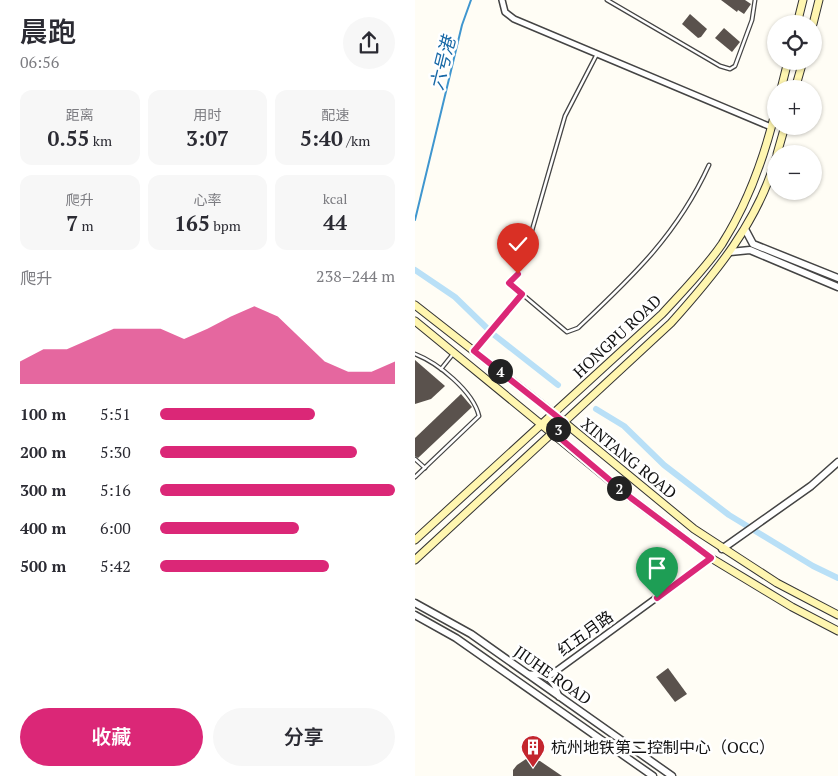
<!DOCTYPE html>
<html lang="zh">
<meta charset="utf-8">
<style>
body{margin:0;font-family:"PT Serif","Noto Sans SC",serif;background:#f7f7f7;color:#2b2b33;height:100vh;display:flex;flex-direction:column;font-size:19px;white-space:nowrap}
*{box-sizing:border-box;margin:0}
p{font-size:16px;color:#7c7c81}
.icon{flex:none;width:28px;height:28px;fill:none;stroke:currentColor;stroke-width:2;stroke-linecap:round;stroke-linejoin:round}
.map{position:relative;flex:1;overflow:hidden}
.side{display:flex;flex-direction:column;background:#fff;width:415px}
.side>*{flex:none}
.tools{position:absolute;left:352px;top:15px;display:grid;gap:10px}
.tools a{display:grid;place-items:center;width:55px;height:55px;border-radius:50%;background:#fff;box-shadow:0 1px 4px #0004;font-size:25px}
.pin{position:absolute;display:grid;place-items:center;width:42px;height:42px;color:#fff;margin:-51px -21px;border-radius:50% 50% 50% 0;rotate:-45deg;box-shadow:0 0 5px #0007}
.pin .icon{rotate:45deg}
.km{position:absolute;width:25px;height:25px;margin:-12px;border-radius:50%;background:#222;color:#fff;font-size:14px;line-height:25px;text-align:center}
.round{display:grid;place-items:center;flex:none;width:52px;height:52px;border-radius:26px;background:#f7f7f7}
.summary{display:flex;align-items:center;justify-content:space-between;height:85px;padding:0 20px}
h1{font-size:28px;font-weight:600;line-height:38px}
.figures{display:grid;grid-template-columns:repeat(3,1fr);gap:8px;height:85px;padding:5px 20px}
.figures div{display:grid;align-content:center;border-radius:12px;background:#f7f7f7;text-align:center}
.figures b{font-size:21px;font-weight:600}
.figures small{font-size:14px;font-weight:400}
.figures p{font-size:14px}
.chart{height:140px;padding:10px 20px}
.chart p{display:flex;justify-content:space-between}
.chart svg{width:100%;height:90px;margin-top:5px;fill:#db2777;opacity:.7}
.cta{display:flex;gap:10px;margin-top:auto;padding:10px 20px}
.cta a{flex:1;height:58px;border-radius:30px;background:#db2777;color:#fff;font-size:20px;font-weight:600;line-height:58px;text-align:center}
.cta a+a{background:#f7f7f7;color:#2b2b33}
ul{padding:0 20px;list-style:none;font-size:16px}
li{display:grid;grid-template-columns:80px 60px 1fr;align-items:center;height:38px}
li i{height:12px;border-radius:6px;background:#db2777}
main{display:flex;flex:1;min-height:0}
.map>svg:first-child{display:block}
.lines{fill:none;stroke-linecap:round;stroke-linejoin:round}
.stream{stroke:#3f96cf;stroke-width:2}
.canal{stroke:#b9e0f7;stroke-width:6}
.building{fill:#5a524d}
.service-casing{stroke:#444;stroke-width:5}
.minor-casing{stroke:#444;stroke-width:8}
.tertiary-casing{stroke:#444;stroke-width:9}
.secondary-casing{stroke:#333;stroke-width:9}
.service{stroke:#fff;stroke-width:2.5}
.minor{stroke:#fff;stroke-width:5}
.tertiary{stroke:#fff;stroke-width:6}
.secondary{stroke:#fff6b0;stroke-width:7}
.route-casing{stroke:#fff;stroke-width:10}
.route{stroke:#db2777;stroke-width:6}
.labels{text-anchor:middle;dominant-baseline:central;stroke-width:5;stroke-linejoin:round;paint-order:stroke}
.street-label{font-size:16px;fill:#111;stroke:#fff}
.poi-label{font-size:16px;fill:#111;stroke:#fff;text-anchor:start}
.water-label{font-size:18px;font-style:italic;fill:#1768a6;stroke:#fff}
</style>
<main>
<section class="side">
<div class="summary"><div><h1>晨跑</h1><p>06:56</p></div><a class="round"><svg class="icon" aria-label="share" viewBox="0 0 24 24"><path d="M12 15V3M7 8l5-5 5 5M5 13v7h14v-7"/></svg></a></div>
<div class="figures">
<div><p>距离</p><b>0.55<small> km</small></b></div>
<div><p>用时</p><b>3:07</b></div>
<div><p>配速</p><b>5:40<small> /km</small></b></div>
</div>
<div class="figures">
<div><p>爬升</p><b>7<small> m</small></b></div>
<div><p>心率</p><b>165<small> bpm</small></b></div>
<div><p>kcal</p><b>44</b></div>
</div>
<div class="chart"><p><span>爬升</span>238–244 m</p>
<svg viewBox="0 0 160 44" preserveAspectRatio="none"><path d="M0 44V33L10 27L20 27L30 22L40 17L50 17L60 17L70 22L80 17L90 11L100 6L110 11L120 22L130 33L140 38L150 38L160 33V44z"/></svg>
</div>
<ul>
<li><b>100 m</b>5:51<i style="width:66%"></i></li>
<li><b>200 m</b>5:30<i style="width:84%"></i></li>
<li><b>300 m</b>5:16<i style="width:100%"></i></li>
<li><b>400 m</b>6:00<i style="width:59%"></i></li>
<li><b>500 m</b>5:42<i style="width:72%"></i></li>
</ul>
<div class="cta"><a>收藏</a><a>分享</a></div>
</section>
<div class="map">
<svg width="423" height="776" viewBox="0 0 423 776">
<rect width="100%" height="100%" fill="#fffdf5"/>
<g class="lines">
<!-- stream -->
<path class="stream" d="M 0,220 L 47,25 L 56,0"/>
<!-- canal -->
<g class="canal">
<path d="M 0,270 L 40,297 L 78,334 L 143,385"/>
<path d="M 181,409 L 209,426 L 249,465 L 314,515 L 398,566 L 423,578"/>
</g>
</g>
<!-- building -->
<g class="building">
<path d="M 306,0 L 330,0 L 336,4 L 329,14 L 323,10 L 322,12 Z"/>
<path d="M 275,14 L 292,29 L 286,37 L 283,38 L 267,24 Z"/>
<path d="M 309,28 L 325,42 L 317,52 L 300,38 Z"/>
<path d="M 0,360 L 30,386 L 16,399 L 0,404 Z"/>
<path d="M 46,394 L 57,407 L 3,458 L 0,456 L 0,438 Z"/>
<path d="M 253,668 L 272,694 L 260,702 L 241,677 Z"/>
<path d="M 111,759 L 125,761 L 147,776 L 98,776 L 98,770 L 102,765 Z"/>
</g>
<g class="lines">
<!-- service casing -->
<g class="service-casing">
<g id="service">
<path d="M 192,0 L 305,66 L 315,69 L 320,66 L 337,20 L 340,0"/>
<path d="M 182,54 L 150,116 L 107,265 L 94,283 L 152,332 L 163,328 C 218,276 262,235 294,165"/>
<path d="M 60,350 L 107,294"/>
<path d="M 0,354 C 23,363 58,391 64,416 L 0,477"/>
<path d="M 26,369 L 38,354"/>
<path d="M 0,459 L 10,468"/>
</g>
</g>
<!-- minor casing -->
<g class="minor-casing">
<g id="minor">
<path d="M 87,0 L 90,12 L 99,19 L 356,127"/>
<path d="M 113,674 C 132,674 139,679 144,697"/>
<path d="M 133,677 L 296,558"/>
</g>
</g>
<!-- tertiary casing -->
<g class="tertiary-casing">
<g id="tertiary">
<path d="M 330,229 L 338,244 L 423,278"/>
<path d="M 315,252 L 335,250 L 423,287"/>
<path d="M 307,549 L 396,486 L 423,462"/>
<path d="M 0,603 L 56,634 L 257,776"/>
<path d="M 0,615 L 41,638 L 238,776"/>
</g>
</g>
<!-- secondary casing -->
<g class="secondary-casing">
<g id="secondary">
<path d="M 382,24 L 388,0"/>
<path d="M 398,24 L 404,0"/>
<path d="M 366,89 L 373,61"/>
<path d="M 380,89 L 388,61"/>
<path d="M 362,154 L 370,126"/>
<path d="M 0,305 L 138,413 L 279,529 L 362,583 L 423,615"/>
<path d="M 0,321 L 216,498 L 296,558 L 377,607 L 423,631"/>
<path d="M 0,540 L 247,314 C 267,292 290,269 307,244 C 333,203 350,155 361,109"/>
<path d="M 0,560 L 256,323 C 300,274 343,222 361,158"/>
</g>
</g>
<!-- service -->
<use href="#service" class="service"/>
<!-- minor -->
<use href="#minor" class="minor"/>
<!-- tertiary -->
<use href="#tertiary" class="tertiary"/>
<!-- secondary -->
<use href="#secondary" class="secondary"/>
</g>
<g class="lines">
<!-- route casing -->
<g class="route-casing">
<path id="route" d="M 103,274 L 94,283 L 107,294 L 59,351 L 149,422 L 139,433 L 216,498 L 296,558 L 242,598"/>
</g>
<!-- route -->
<use href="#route" class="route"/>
</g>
<!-- icons -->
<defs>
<g id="building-pin" transform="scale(1.25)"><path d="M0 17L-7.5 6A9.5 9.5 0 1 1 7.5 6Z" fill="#c4262e" stroke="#fff"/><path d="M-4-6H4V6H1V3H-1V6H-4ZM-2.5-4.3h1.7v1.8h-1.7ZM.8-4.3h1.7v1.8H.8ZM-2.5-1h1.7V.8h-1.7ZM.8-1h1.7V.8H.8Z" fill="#fff"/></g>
</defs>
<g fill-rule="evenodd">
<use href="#building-pin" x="118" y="747"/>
</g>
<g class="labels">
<!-- street labels -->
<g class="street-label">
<text transform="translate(202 336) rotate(-43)">HONGPU ROAD</text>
<text transform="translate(214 458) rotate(39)">XINTANG ROAD</text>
<text transform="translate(170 633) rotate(-36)">红五月路</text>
<text transform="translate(138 675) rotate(35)">JIUHE ROAD</text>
</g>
<!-- poi labels -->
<g class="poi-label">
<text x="136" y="747">杭州地铁第二控制中心（OCC）</text>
</g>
<!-- water labels -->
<g class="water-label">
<text transform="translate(27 63) rotate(-76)">六号港</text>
</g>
</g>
</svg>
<div class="tools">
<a><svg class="icon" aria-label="locate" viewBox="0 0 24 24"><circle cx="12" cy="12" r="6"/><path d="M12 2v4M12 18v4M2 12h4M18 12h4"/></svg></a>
<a>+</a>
<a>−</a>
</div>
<div class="pin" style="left:242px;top:598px;background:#1e9e55"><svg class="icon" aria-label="arrive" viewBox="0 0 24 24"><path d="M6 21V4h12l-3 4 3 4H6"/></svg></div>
<div class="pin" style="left:103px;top:274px;background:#d93025"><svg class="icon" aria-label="check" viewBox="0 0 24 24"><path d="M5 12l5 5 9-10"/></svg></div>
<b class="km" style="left:204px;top:488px">2</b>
<b class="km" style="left:143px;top:429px">3</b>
<b class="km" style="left:85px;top:371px">4</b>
</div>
</main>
